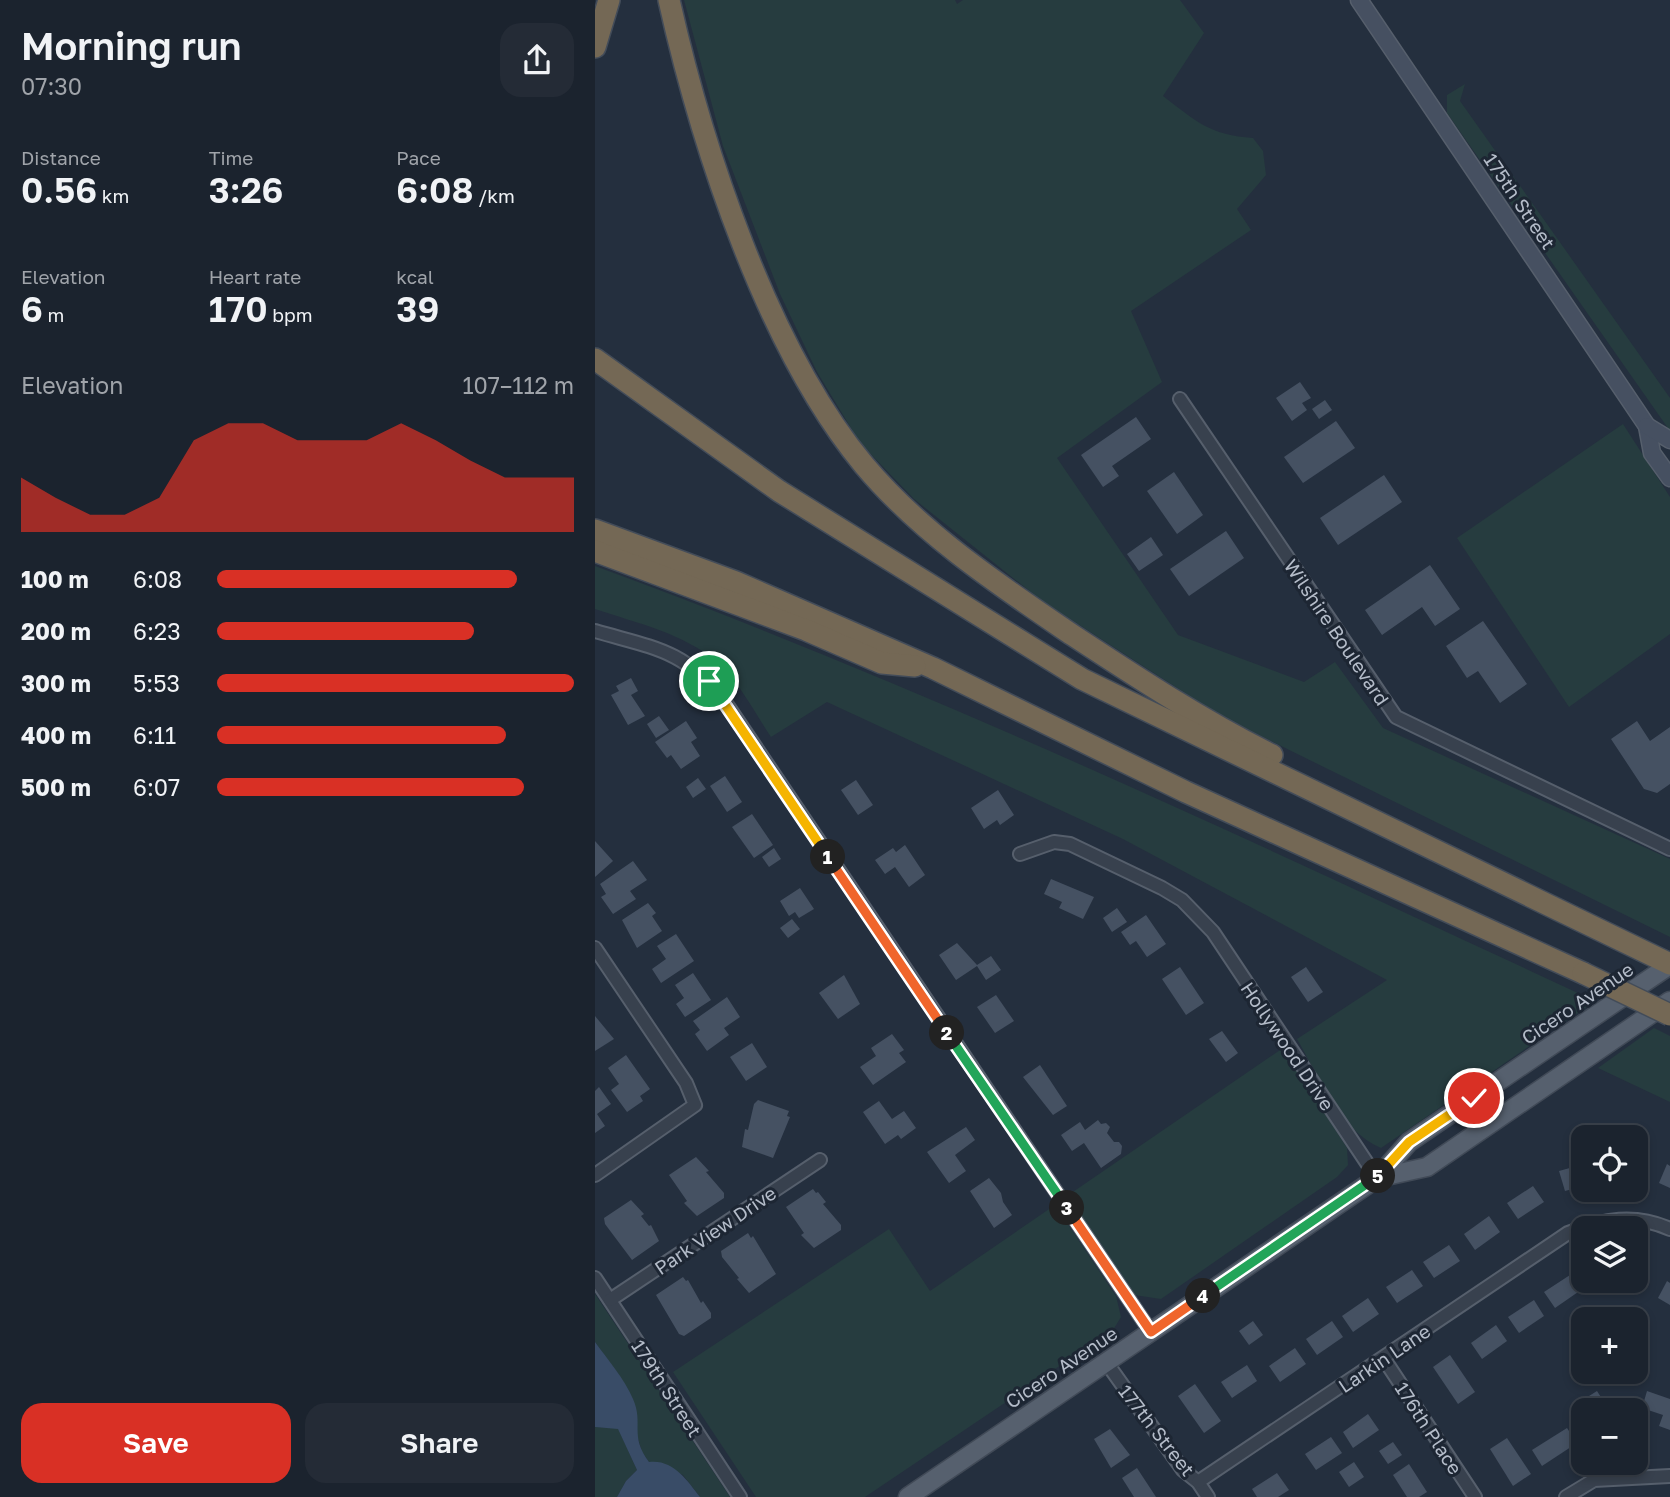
<!DOCTYPE html>
<meta charset="utf-8">
<style>
body{margin:0;font-family:"Golos Text",sans-serif;background:#242b36;color:#f1f3f6;height:100vh;display:flex;flex-direction:column;font-size:26px;white-space:nowrap}
*{box-sizing:border-box;margin:0}
p{font-size:23px;color:#a0a4aa}
.icon{flex:none;width:38px;height:38px;fill:none;stroke:currentColor;stroke-width:2;stroke-linecap:round;stroke-linejoin:round}
.map{position:relative;flex:1;overflow:hidden}
.drawer{display:flex;flex-direction:column;background:#1b232e;width:595px}
.drawer>*{flex:none}
.buttons{position:absolute;left:976px;top:1125px;display:grid;gap:14px}
.buttons a{display:grid;place-items:center;width:77px;height:77px;border-radius:14px;background:#1b232e;box-shadow:0 4px 10px #0003,0 0 0 2px #39404a;font-size:35px}
.pin{position:absolute;display:grid;place-items:center;width:60px;height:60px;color:#fff;margin:-30px;border:4px solid #fff;border-radius:50%;box-shadow:0 2px 7px #0007}
.km{position:absolute;width:35px;height:35px;margin:-18px;border-radius:50%;background:#222;color:#fff;font-size:19px;line-height:35px;text-align:center}
.round{display:grid;place-items:center;flex:none;width:74px;height:74px;border-radius:21px;background:#242b36}
.head{display:flex;align-items:center;justify-content:space-between;height:119px;padding:0 21px}
h1{font-size:38px;font-weight:600;line-height:52px}
.figures{display:grid;grid-template-columns:repeat(3,1fr);gap:10px;height:119px;padding:7px 21px}
.figures div{display:grid;align-content:center}
.figures b{font-size:35px;font-weight:600}
.figures small{font-size:19px;font-weight:400}
.figures p{font-size:19px}
.chart{height:196px;padding:14px 21px}
.chart p{display:flex;justify-content:space-between}
.chart svg{width:100%;height:126px;margin-top:7px;fill:#d93025;opacity:.7}
.action{display:flex;gap:14px;margin-top:auto;padding:14px 21px}
.action a{flex:1;height:80px;border-radius:21px;background:#d93025;color:#fff;font-size:28px;font-weight:600;line-height:80px;text-align:center}
.action a+a{background:#242b36;color:#f1f3f6}
ul{padding:0 21px;list-style:none;font-size:23px}
li{display:grid;grid-template-columns:112px 84px 1fr;align-items:center;height:52px}
li i{height:18px;border-radius:9px;background:#d93025}
main{display:flex;flex:1;min-height:0}
.map>svg:first-child{display:block}
.green{fill:#263c3f}
.water{fill:#394c67}
.building{fill:#455162}
.lines{fill:none;stroke-linecap:round;stroke-linejoin:round}
.street-casing{stroke:#565f6c;stroke-width:16}
.secondary-casing{stroke:#565f6c;stroke-width:19}
.primary-casing{stroke:#414a57;stroke-width:21}
.highway-casing{stroke:#434c59;stroke-width:24}
.street{stroke:#38414e;stroke-width:12}
.secondary{stroke:#465061;stroke-width:16}
.primary{stroke:#56606e;stroke-width:18}
.highway{stroke:#746855;stroke-width:21}
.highway-bridge-casing{stroke:#434c59;stroke-width:24;stroke-linecap:butt}
.highway-bridge{stroke:#746855;stroke-width:21}
.split-1-casing{stroke:#fff;stroke-width:14}
.split-2-casing{stroke:#fff;stroke-width:14}
.split-3-casing{stroke:#fff;stroke-width:14}
.split-4-casing{stroke:#fff;stroke-width:14}
.split-5-casing{stroke:#fff;stroke-width:14}
.split-6-casing{stroke:#fff;stroke-width:14}
.split-1{stroke:#f5b400;stroke-width:9}
.split-2{stroke:#f0652b;stroke-width:9}
.split-3{stroke:#22a559;stroke-width:9}
.split-4{stroke:#f0652b;stroke-width:9}
.split-5{stroke:#22a559;stroke-width:9}
.split-6{stroke:#f5b400;stroke-width:9}
.labels{text-anchor:middle;dominant-baseline:central;stroke-width:6;stroke-linejoin:round;paint-order:stroke}
.street-label{font-size:19px;fill:#b4bcc9;stroke:#1d2633}
</style>
<main>
<section class="drawer">
<div class="head"><div><h1>Morning run</h1><p>07:30</p></div><a class="round"><svg class="icon" aria-label="share" viewBox="0 0 24 24"><path d="M12 15V3M7 8l5-5 5 5M5 13v7h14v-7"/></svg></a></div>
<div class="figures">
<div><p>Distance</p><b>0.56<small> km</small></b></div>
<div><p>Time</p><b>3:26</b></div>
<div><p>Pace</p><b>6:08<small> /km</small></b></div>
</div>
<div class="figures">
<div><p>Elevation</p><b>6<small> m</small></b></div>
<div><p>Heart rate</p><b>170<small> bpm</small></b></div>
<div><p>kcal</p><b>39</b></div>
</div>
<div class="chart"><p><span>Elevation</span>107–112 m</p>
<svg viewBox="0 0 160 44" preserveAspectRatio="none"><path d="M0 44V25L10 32L20 38L30 38L40 32L50 12L60 6L70 6L80 12L90 12L100 12L110 6L120 12L130 19L140 25L150 25L160 25V44z"/></svg>
</div>
<ul>
<li><b>100 m</b>6:08<i style="width:84%"></i></li>
<li><b>200 m</b>6:23<i style="width:72%"></i></li>
<li><b>300 m</b>5:53<i style="width:100%"></i></li>
<li><b>400 m</b>6:11<i style="width:81%"></i></li>
<li><b>500 m</b>6:07<i style="width:86%"></i></li>
</ul>
<div class="action"><a>Save</a><a>Share</a></div>
</section>
<div class="map">
<svg width="1075" height="1497" viewBox="0 0 1075 1497">
<rect width="100%" height="100%" fill="#242f3e"/>
<!-- green -->
<g class="green">
<path d="M 89,0 L 360,0 L 362,4 L 368,0 L 585,0 L 609,33 L 568,96 C 602,122 615,135 658,138 L 668,151 L 671,175 L 642,209 L 656,230 L 536,311 L 567,382 L 462,458 L 583,635 L 709,682 L 740,662 L 788,728 L 1075,859 L 1075,937 L 627,717 L 447,601 L 319,499 L 265,443 L 222,372 L 185,294 L 128,146 Z"/>
<path d="M 870,84 L 865,101 L 1075,398 L 1075,431 L 852,113 L 852,95 Z"/>
<path d="M 1028,424 L 1075,497 L 1075,634 L 974,707 L 862,538 Z"/>
<path d="M 0,566 C 341,691 671,848 1000,1001 L 786,1148 C 744,1130 724,1077 702,1039 L 792,980 L 528,839 L 232,702 L 176,737 C 160,713 144,682 123,663 C 89,633 41,623 0,609 Z"/>
<path d="M 1059,1028 L 1075,1036 L 1075,1102 L 1003,1068 Z"/>
<path d="M 688,1048 L 752,1148 L 753,1165 L 742,1177 L 566,1299 L 539,1295 L 472,1196 Z"/>
<path d="M 460,1205 L 521,1296 L 526,1317 L 518,1330 L 270,1497 L 161,1497 L 78,1372 L 294,1229 L 335,1291 Z"/>
<path d="M 0,1294 L 135,1497 L 105,1497 L 88,1475 L 54,1462 L 47,1452 L 24,1375 L 0,1342 Z"/>
<path d="M 0,1427 L 23,1428 L 42,1470 L 31,1481 L 22,1497 L 0,1497 Z"/>
</g>
<!-- water -->
<path class="water" d="M 0,1342 C 13,1360 29,1378 38,1399 C 49,1424 34,1435 54,1462 C 78,1459 92,1480 105,1497 L 22,1497 L 31,1481 L 42,1470 L 23,1429 L 0,1427 Z"/>
<!-- building -->
<g class="building">
<path d="M 705,382 L 716,398 L 707,403 L 712,410 L 697,421 L 681,398 Z"/>
<path d="M 730,400 L 737,410 L 724,419 L 717,409 Z"/>
<path d="M 541,417 L 556,439 L 517,466 L 524,476 L 508,487 L 486,455 Z"/>
<path d="M 741,421 L 760,448 L 708,483 L 689,457 Z"/>
<path d="M 579,472 L 608,515 L 582,534 L 552,491 Z"/>
<path d="M 789,475 L 807,502 L 743,545 L 725,518 Z"/>
<path d="M 631,531 L 649,558 L 594,596 L 575,569 Z"/>
<path d="M 556,537 L 568,555 L 544,571 L 532,554 Z"/>
<path d="M 835,565 L 865,609 L 840,626 L 827,607 L 787,635 L 770,610 Z"/>
<path d="M 888,621 L 932,684 L 905,703 L 883,671 L 872,678 L 851,646 Z"/>
<path d="M 36,678 L 43,691 L 36,695 L 50,716 L 33,725 L 16,695 L 24,691 L 21,686 Z"/>
<path d="M 64,716 L 74,730 L 61,738 L 52,724 Z"/>
<path d="M 91,721 L 102,738 L 96,742 L 105,756 L 86,769 L 76,755 L 72,758 L 60,742 Z"/>
<path d="M 1042,721 L 1055,741 L 1075,727 L 1075,784 L 1062,793 L 1049,789 L 1016,739 Z"/>
<path d="M 130,776 L 147,802 L 132,812 L 115,786 Z"/>
<path d="M 103,778 L 111,789 L 98,798 L 91,787 Z"/>
<path d="M 261,780 L 278,805 L 263,815 L 246,790 Z"/>
<path d="M 403,790 L 419,815 L 405,825 L 402,820 L 389,829 L 376,808 Z"/>
<path d="M 157,814 L 178,845 L 159,858 L 137,827 Z"/>
<path d="M 0,841 L 18,861 L 0,877 Z"/>
<path d="M 310,845 L 330,875 L 314,887 L 300,867 L 290,874 L 280,860 L 298,848 L 301,852 Z"/>
<path d="M 179,848 L 186,859 L 174,867 L 167,857 Z"/>
<path d="M 38,861 L 52,880 L 35,891 L 41,899 L 18,914 L 6,897 L 11,894 L 5,884 Z"/>
<path d="M 456,879 L 499,897 L 488,919 L 464,908 L 467,902 L 449,894 Z"/>
<path d="M 205,888 L 219,909 L 204,918 L 200,912 L 194,916 L 185,901 Z"/>
<path d="M 53,903 L 61,913 L 57,916 L 67,931 L 42,948 L 27,920 Z"/>
<path d="M 522,908 L 532,922 L 517,932 L 508,918 Z"/>
<path d="M 551,915 L 571,944 L 552,957 L 541,941 L 535,945 L 526,932 Z"/>
<path d="M 197,919 L 205,929 L 193,938 L 185,928 Z"/>
<path d="M 81,934 L 99,961 L 66,983 L 57,969 L 71,959 L 62,946 Z"/>
<path d="M 362,943 L 382,965 L 396,956 L 406,970 L 391,980 L 382,966 L 361,980 L 344,955 Z"/>
<path d="M 585,967 L 609,1003 L 591,1015 L 567,979 Z"/>
<path d="M 711,967 L 728,992 L 713,1002 L 696,977 Z"/>
<path d="M 98,973 L 116,1000 L 90,1017 L 81,1004 L 89,998 L 80,985 Z"/>
<path d="M 249,975 L 265,1004 L 243,1019 L 224,993 Z"/>
<path d="M 401,995 L 419,1021 L 400,1033 L 382,1007 Z"/>
<path d="M 132,997 L 145,1017 L 129,1028 L 134,1035 L 112,1051 L 100,1034 L 105,1030 L 98,1021 Z"/>
<path d="M 0,1016 L 19,1039 L 0,1051 Z"/>
<path d="M 627,1031 L 643,1053 L 631,1062 L 614,1039 Z"/>
<path d="M 297,1034 L 309,1050 L 304,1053 L 311,1062 L 278,1085 L 265,1067 L 281,1056 L 276,1048 Z"/>
<path d="M 157,1043 L 172,1067 L 151,1081 L 135,1057 Z"/>
<path d="M 31,1055 L 55,1089 L 45,1096 L 48,1101 L 32,1112 L 16,1090 L 24,1084 L 13,1068 Z"/>
<path d="M 445,1065 L 472,1106 L 458,1115 L 428,1077 Z"/>
<path d="M 4,1087 L 16,1104 L 2,1114 L 10,1126 L 0,1133 L 0,1091 Z"/>
<path d="M 163,1100 L 194,1111 L 192,1116 L 195,1117 L 178,1158 L 147,1147 L 150,1129 L 153,1130 L 159,1104 Z"/>
<path d="M 284,1101 L 297,1119 L 309,1111 L 321,1128 L 306,1139 L 303,1135 L 290,1144 L 268,1112 Z"/>
<path d="M 503,1120 L 506,1124 L 511,1123 L 515,1127 L 512,1133 L 519,1142 L 524,1142 L 527,1146 L 526,1154 L 506,1168 L 489,1143 L 477,1151 L 466,1135 L 485,1122 L 490,1130 Z"/>
<path d="M 371,1127 L 380,1140 L 360,1155 L 371,1171 L 354,1183 L 332,1152 Z"/>
<path d="M 101,1157 L 114,1171 L 111,1172 L 129,1193 L 129,1198 L 102,1216 L 89,1203 L 92,1201 L 74,1175 Z"/>
<path d="M 989,1164 L 989,1186 L 970,1191 L 964,1171 Z"/>
<path d="M 1072,1164 L 1075,1166 L 1075,1188 L 1064,1183 Z"/>
<path d="M 394,1178 L 406,1193 L 408,1202 L 417,1215 L 399,1228 L 375,1191 Z"/>
<path d="M 938,1186 L 949,1202 L 923,1219 L 912,1203 Z"/>
<path d="M 218,1189 L 221,1193 L 223,1192 L 231,1202 L 228,1204 L 246,1225 L 246,1230 L 219,1248 L 206,1235 L 209,1233 L 191,1207 Z"/>
<path d="M 36,1200 L 49,1214 L 46,1216 L 54,1226 L 56,1225 L 64,1241 L 37,1260 L 10,1224 L 9,1218 Z"/>
<path d="M 894,1216 L 905,1232 L 880,1250 L 869,1234 Z"/>
<path d="M 153,1233 L 156,1238 L 158,1236 L 181,1274 L 154,1293 L 142,1279 L 144,1278 L 127,1257 L 126,1251 Z"/>
<path d="M 854,1245 L 865,1261 L 839,1278 L 828,1262 Z"/>
<rect x="1041" y="1259" width="9" height="20"/>
<path d="M 817,1270 L 828,1286 L 802,1303 L 791,1287 Z"/>
<path d="M 975,1275 L 986,1290 L 960,1308 L 949,1292 Z"/>
<path d="M 88,1277 L 91,1281 L 93,1280 L 106,1303 L 108,1301 L 116,1313 L 116,1318 L 89,1336 L 84,1334 L 61,1295 Z"/>
<path d="M 1072,1281 L 1075,1283 L 1075,1305 L 1063,1298 Z"/>
<path d="M 773,1298 L 784,1314 L 758,1332 L 747,1316 Z"/>
<path d="M 939,1300 L 949,1316 L 924,1333 L 913,1317 Z"/>
<path d="M 658,1321 L 668,1335 L 654,1345 L 644,1331 Z"/>
<path d="M 737,1321 L 748,1337 L 722,1355 L 711,1339 Z"/>
<path d="M 901,1325 L 912,1341 L 887,1359 L 876,1343 Z"/>
<path d="M 700,1348 L 711,1364 L 685,1382 L 674,1366 Z"/>
<path d="M 855,1355 L 880,1392 L 863,1404 L 838,1367 Z"/>
<path d="M 652,1365 L 662,1381 L 637,1398 L 626,1382 Z"/>
<path d="M 600,1384 L 626,1421 L 609,1433 L 583,1396 Z"/>
<path d="M 1002,1391 L 1013,1408 L 989,1410 L 989,1439 L 980,1427 L 985,1423 L 975,1408 Z"/>
<path d="M 1052,1391 L 1075,1399 L 1075,1430 L 1064,1426 L 1068,1415 L 1047,1408 Z"/>
<path d="M 773,1414 L 784,1430 L 758,1448 L 748,1432 Z"/>
<path d="M 972,1428 L 982,1443 L 947,1466 L 937,1450 Z"/>
<path d="M 515,1429 L 535,1455 L 516,1468 L 499,1439 Z"/>
<path d="M 736,1437 L 747,1453 L 721,1470 L 710,1454 Z"/>
<path d="M 912,1438 L 936,1474 L 918,1486 L 895,1449 Z"/>
<path d="M 798,1442 L 807,1455 L 793,1464 L 784,1451 Z"/>
<path d="M 759,1462 L 769,1477 L 754,1487 L 744,1472 Z"/>
<path d="M 814,1464 L 832,1492 L 824,1497 L 812,1497 L 798,1475 Z"/>
<path d="M 542,1468 L 561,1497 L 539,1497 L 527,1478 Z"/>
<path d="M 682,1473 L 694,1490 L 683,1497 L 662,1497 L 657,1489 Z"/>
</g>
<g class="lines">
<!-- street casing -->
<g class="street-casing">
<g id="street">
<path d="M 585,399 L 801,717 L 1075,849"/>
<path d="M 0,631 C 58,648 88,649 128,699 L 556,1332"/>
<path d="M 425,854 L 459,842 L 475,844 L 567,888 L 587,900 L 618,932 L 782,1178"/>
<path d="M 0,948 L 91,1083 L 100,1105 L 0,1175"/>
<path d="M 0,1278 L 145,1497"/>
<path d="M 15,1300 L 225,1160"/>
<path d="M 789,1359 L 880,1497"/>
<path d="M 511,1362 L 588,1470 L 603,1482 L 613,1497"/>
<path d="M 603,1482 L 973,1233 C 1008,1219 1040,1213 1075,1229"/>
<path d="M 971,1497 L 999,1480 L 1075,1476"/>
</g>
</g>
<!-- secondary casing -->
<g class="secondary-casing">
<g id="secondary">
<path d="M 764,0 L 1052,426 L 1057,453 L 1075,478"/>
<path d="M 1052,426 L 1075,440"/>
</g>
</g>
<!-- primary casing -->
<g class="primary-casing">
<g id="primary">
<path d="M 782,1178 L 832,1167 L 1075,1001"/>
<path d="M 313,1497 L 782,1178 L 814,1142 L 1075,965"/>
</g>
</g>
<!-- highway casing -->
<g class="highway-casing">
<g id="highway">
<path d="M 74,0 C 107,147 172,348 269,465 C 325,532 401,583 473,632 C 540,676 605,719 677,755"/>
<path d="M 0,47 L 14,0"/>
<path d="M 0,359 L 184,491 L 487,679 L 1075,964"/>
<path d="M 0,530 L 141,582 L 338,668 L 591,792 L 988,973"/>
<path d="M 0,551 L 211,630 L 287,663 L 320,666"/>
</g>
</g>
<!-- street -->
<use href="#street" class="street"/>
<!-- secondary -->
<use href="#secondary" class="secondary"/>
<!-- primary -->
<use href="#primary" class="primary"/>
<!-- highway -->
<use href="#highway" class="highway"/>
<!-- highway-bridge casing -->
<g class="highway-bridge-casing">
<path id="highway-bridge" d="M 988,973 L 1075,1015"/>
</g>
<!-- highway-bridge -->
<use href="#highway-bridge" class="highway-bridge"/>
</g>
<g class="lines">
<!-- split-1 casing -->
<g class="split-1-casing">
<path id="split-1" d="M 114,681 L 233,857"/>
</g>
<!-- split-2 casing -->
<g class="split-2-casing">
<path id="split-2" d="M 233,857 L 352,1033"/>
</g>
<!-- split-3 casing -->
<g class="split-3-casing">
<path id="split-3" d="M 352,1033 L 472,1208"/>
</g>
<!-- split-4 casing -->
<g class="split-4-casing">
<path id="split-4" d="M 472,1208 L 556,1332 L 608,1296"/>
</g>
<!-- split-5 casing -->
<g class="split-5-casing">
<path id="split-5" d="M 608,1296 L 783,1176"/>
</g>
<!-- split-6 casing -->
<g class="split-6-casing">
<path id="split-6" d="M 783,1176 L 814,1142 L 879,1098"/>
</g>
<!-- split-1 -->
<use href="#split-1" class="split-1"/>
<!-- split-2 -->
<use href="#split-2" class="split-2"/>
<!-- split-3 -->
<use href="#split-3" class="split-3"/>
<!-- split-4 -->
<use href="#split-4" class="split-4"/>
<!-- split-5 -->
<use href="#split-5" class="split-5"/>
<!-- split-6 -->
<use href="#split-6" class="split-6"/>
</g>
<g class="labels">
<!-- street labels -->
<g class="street-label">
<text transform="translate(925 201) rotate(56)">175th Street</text>
<text transform="translate(742 632) rotate(56)">Wilshire Boulevard</text>
<text transform="translate(982 1003) rotate(-34)">Cicero Avenue</text>
<text transform="translate(693 1046) rotate(56)">Hollywood Drive</text>
<text transform="translate(120 1230) rotate(-34)">Park View Drive</text>
<text transform="translate(789 1358) rotate(-34)">Larkin Lane</text>
<text transform="translate(466 1367) rotate(-34)">Cicero Avenue</text>
<text transform="translate(72 1388) rotate(57)">179th Street</text>
<text transform="translate(834 1428) rotate(57)">176th Place</text>
<text transform="translate(562 1430) rotate(52)">177th Street</text>
</g>
</g>
</svg>
<div class="buttons">
<a><svg class="icon" aria-label="locate" viewBox="0 0 24 24"><circle cx="12" cy="12" r="6"/><path d="M12 2v4M12 18v4M2 12h4M18 12h4"/></svg></a>
<a><svg class="icon" aria-label="layers" viewBox="0 0 24 24"><path d="M12 4l9 5-9 5-9-5zM3 14l9 5 9-5"/></svg></a>
<a>+</a>
<a>−</a>
</div>
<div class="pin" style="left:114px;top:681px;background:#1e9e55"><svg class="icon" aria-label="arrive" viewBox="0 0 24 24"><path d="M6 21V4h12l-3 4 3 4H6"/></svg></div>
<div class="pin" style="left:879px;top:1098px;background:#d93025"><svg class="icon" aria-label="check" viewBox="0 0 24 24"><path d="M5 12l5 5 9-10"/></svg></div>
<b class="km" style="left:233px;top:857px">1</b>
<b class="km" style="left:352px;top:1033px">2</b>
<b class="km" style="left:472px;top:1208px">3</b>
<b class="km" style="left:608px;top:1296px">4</b>
<b class="km" style="left:783px;top:1176px">5</b>
</div>
</main>
